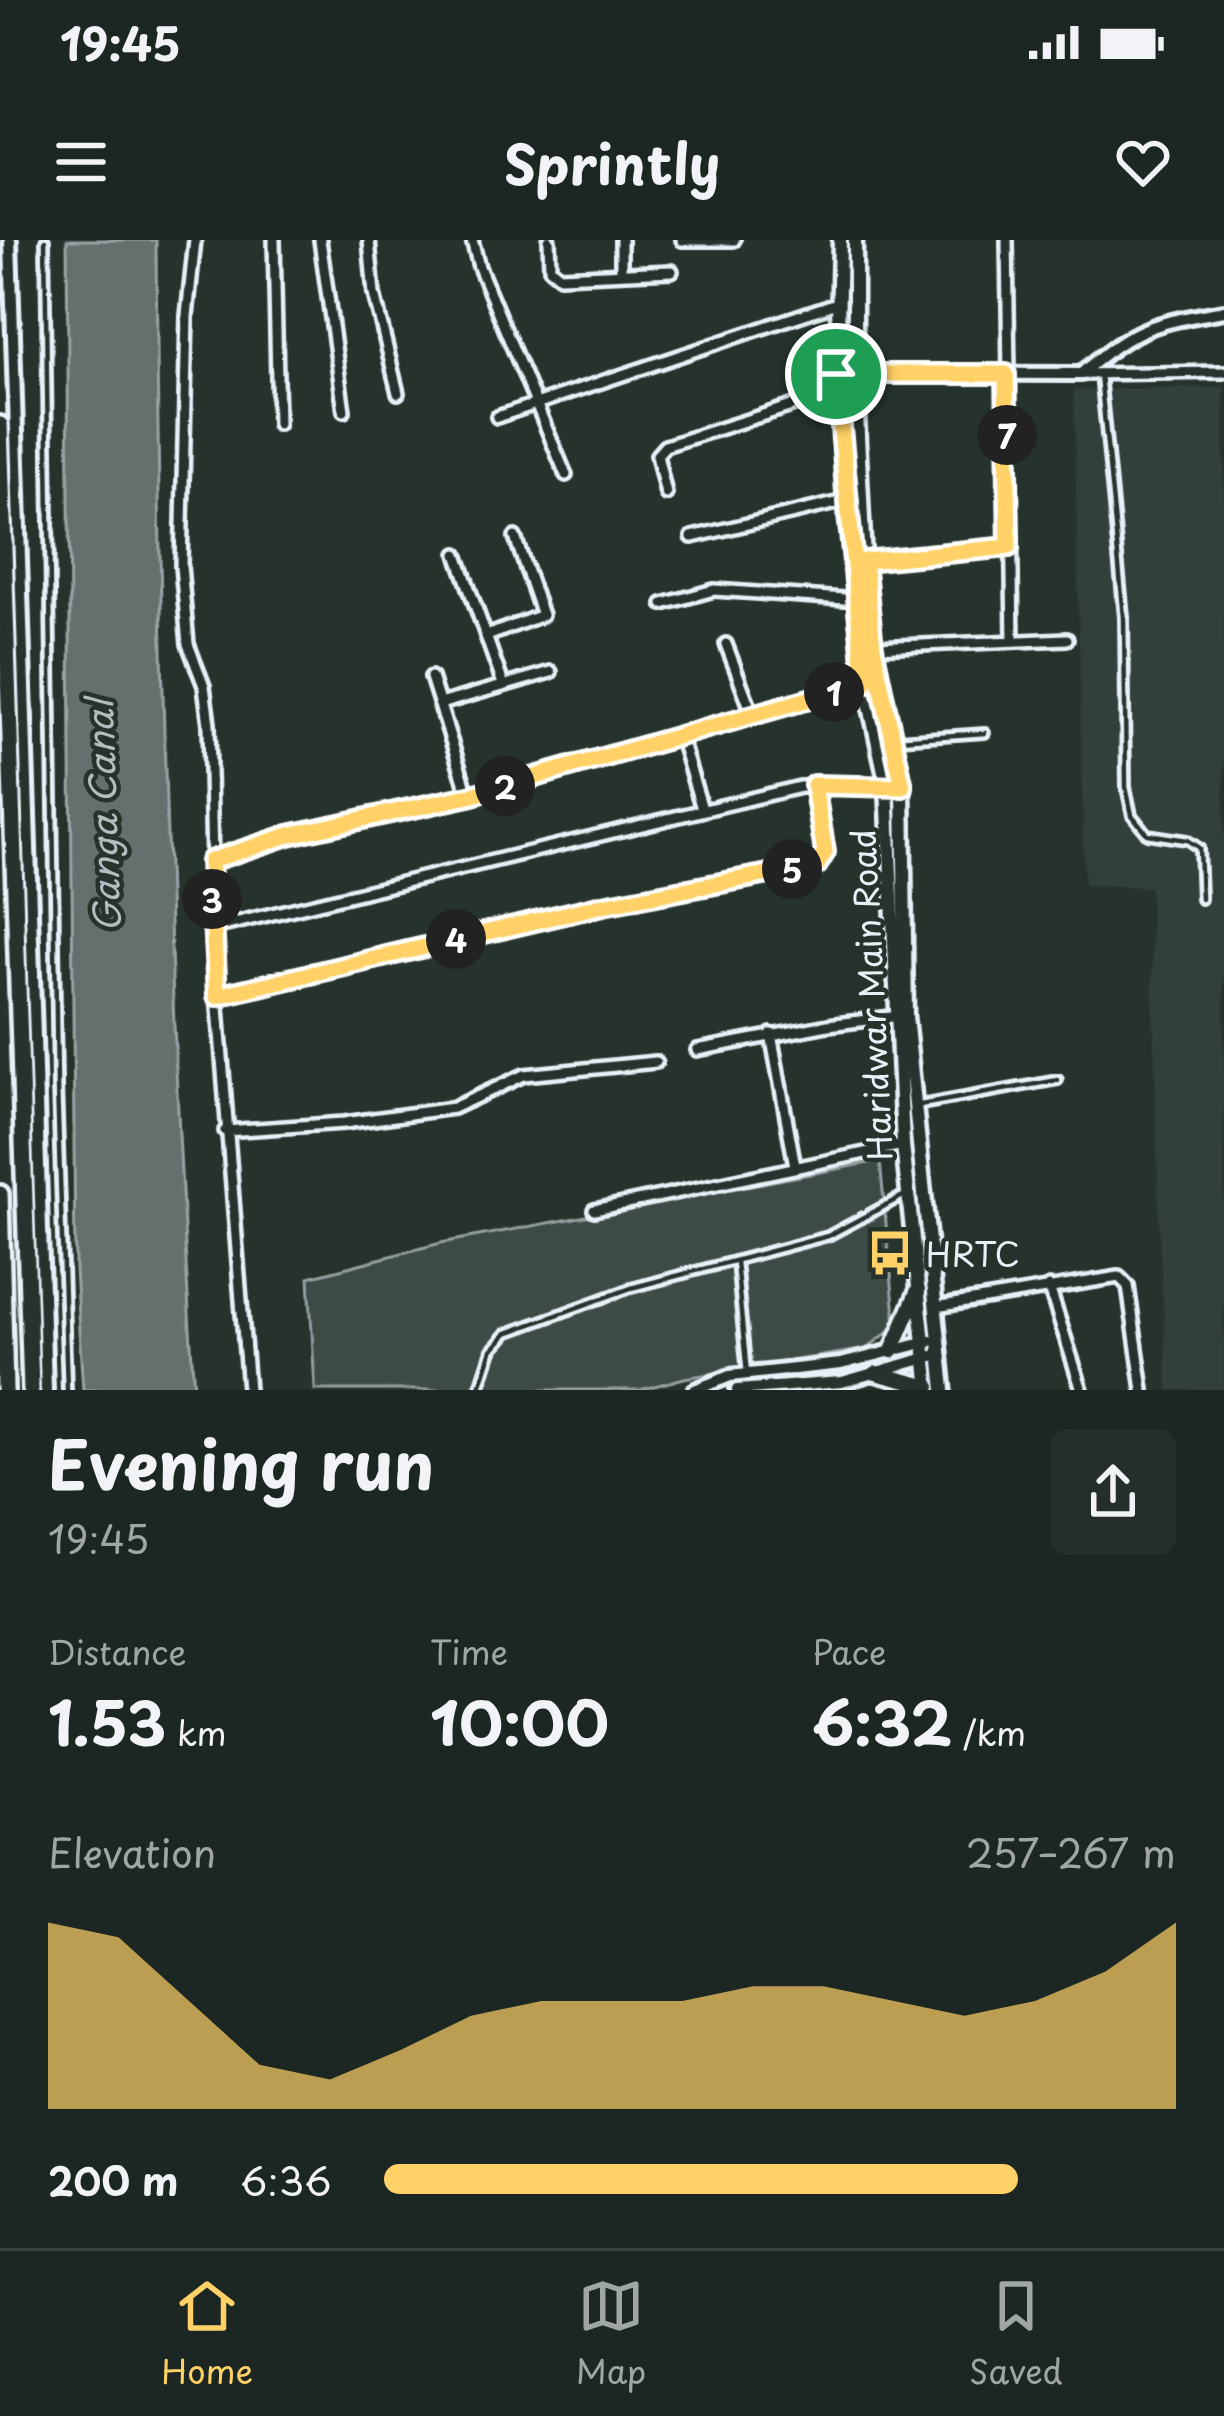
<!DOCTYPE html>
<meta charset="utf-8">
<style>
body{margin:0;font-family:"Playpen Sans",sans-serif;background:#252e2a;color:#f1f3f6;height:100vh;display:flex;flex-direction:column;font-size:45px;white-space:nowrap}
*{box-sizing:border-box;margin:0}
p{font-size:39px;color:#a0a5a5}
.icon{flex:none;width:66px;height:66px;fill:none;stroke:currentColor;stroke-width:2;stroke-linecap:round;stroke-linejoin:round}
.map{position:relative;height:1150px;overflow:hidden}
.details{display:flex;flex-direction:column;background:#1c2622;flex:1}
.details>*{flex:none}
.pin{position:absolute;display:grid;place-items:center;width:102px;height:102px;color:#fff;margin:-51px;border:6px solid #fff;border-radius:50%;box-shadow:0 3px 12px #0007}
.km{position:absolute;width:60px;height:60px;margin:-30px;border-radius:50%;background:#222;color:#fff;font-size:33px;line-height:60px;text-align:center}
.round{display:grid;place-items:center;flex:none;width:126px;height:126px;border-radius:18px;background:#252e2a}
.overview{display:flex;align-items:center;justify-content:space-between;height:204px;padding:0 48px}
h1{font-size:66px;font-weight:700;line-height:90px}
.figures{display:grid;grid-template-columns:repeat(3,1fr);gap:18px;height:204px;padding:12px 48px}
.figures div{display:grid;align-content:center}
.figures b{font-size:60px;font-weight:700}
.figures small{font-size:33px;font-weight:400}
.figures p{font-size:33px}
.chart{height:336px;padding:24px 48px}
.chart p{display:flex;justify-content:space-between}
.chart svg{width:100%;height:216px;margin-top:12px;fill:#ffd166;opacity:.7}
ul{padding:0 48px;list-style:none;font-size:39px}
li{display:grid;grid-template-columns:192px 144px 1fr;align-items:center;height:90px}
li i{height:30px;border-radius:15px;background:#ffd166}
.status{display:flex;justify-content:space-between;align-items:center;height:84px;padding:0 60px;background:#1c2622;direction:ltr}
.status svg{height:33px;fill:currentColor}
header{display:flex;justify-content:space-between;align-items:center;height:156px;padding:0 48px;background:#1c2622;font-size:54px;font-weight:700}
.tabs{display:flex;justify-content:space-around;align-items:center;height:168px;border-top:3px solid #3a4340;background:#1c2622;font-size:33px;color:#a0a5a5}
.tabs a{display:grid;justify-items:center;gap:6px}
.tabs .active{color:#ffd166}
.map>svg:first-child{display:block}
.built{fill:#333f3a}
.green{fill:#3e4b47;stroke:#939ea0;stroke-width:3}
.water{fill:#636f6d;stroke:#98a3a5;stroke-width:3}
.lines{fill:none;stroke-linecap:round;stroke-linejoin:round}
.service-casing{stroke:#e8f1f8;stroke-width:14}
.minor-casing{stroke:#e8f1f8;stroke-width:18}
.tertiary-casing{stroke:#e8f1f8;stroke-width:20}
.secondary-casing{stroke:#e8f1f8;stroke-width:21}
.primary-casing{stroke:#e8f1f8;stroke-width:22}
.trunk-casing{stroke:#e8f1f8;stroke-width:24}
.service{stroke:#26332d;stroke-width:4.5}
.minor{stroke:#26332d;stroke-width:9}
.tertiary{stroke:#26332d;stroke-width:10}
.secondary{stroke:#26332d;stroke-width:12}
.primary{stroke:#26332d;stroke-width:14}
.trunk{stroke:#26332d;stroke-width:15}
.route-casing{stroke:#fff;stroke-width:24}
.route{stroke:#ffd166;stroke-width:15}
.labels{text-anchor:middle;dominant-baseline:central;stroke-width:9;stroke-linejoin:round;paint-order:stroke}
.street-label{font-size:33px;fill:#e8f1f8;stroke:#26332d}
.poi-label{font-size:33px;fill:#e8f1f8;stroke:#26332d;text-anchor:start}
.water-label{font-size:36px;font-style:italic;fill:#b3bdc0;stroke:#26332d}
</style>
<div class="status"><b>19:45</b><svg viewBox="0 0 49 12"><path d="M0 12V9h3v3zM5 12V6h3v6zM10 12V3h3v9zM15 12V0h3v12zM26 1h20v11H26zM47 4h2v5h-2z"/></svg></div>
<header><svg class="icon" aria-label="menu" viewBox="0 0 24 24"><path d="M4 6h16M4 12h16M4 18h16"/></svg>Sprintly<svg class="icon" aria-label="heart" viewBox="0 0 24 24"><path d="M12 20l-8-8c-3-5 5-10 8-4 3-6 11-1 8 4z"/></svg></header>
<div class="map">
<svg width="1224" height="1150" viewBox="0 0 1224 1150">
<rect width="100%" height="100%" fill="#26332d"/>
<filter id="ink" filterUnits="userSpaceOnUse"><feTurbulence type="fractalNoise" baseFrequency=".00833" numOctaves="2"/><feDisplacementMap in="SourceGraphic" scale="24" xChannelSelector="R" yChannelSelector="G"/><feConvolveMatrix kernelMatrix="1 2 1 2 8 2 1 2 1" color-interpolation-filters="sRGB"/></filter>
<g filter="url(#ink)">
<!-- built -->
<path class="built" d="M 1224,147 L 1224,1150 L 1168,1150 L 1160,1011 L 1150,647 L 1084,645 L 1074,150 Z"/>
<!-- green -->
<path class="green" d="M 880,921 L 896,1086 L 866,1109 L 684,1138 L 640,1150 L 315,1150 L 309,1037 L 441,1003 Z"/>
<!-- water -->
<path class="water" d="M 67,0 L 156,0 C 159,384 168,767 194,1150 L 83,1150 L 75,1030 Z"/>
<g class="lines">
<!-- service casing -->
<g class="service-casing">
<g id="service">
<path d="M 45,0 L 57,846 L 67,1150"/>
<path d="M 1100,134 L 1124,377 L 1126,547 L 1132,575 L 1147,594 L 1187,600 L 1199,608 L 1201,659"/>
<path d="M 898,499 L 985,493"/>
<path d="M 915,866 L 1058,840"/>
<path d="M 736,1021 L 747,1134"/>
<path d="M 479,1150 L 492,1110 L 507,1093 L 631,1048 L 828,996 L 903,956"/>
</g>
</g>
<!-- minor casing -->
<g class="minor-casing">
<g id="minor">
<path d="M 195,0 L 187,76 L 181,326 L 188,404 L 204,446 L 209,484 L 214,716 L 248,1150"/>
<path d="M 274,0 L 278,184"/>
<path d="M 320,0 L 344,171"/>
<path d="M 369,0 L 374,54 L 398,153"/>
<path d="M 472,0 L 479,27 L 566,235"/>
<path d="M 549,0 L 550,28 L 560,36 L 672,31"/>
<path d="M 682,0 L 734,0"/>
<path d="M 1007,0 L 1013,401"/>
<path d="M 621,32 L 621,0"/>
<path d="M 1081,134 L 1224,132"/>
<path d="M 497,177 L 837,63"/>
<path d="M 666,254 L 657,215 L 665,206 L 839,151"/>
<path d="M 692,297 L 845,261"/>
<path d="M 457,314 L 503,444"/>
<path d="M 864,321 L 1009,307"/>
<path d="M 663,364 L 714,350 L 859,360"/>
<path d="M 487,396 L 542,375 L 515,297"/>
<path d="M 726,404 L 753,475"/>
<path d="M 873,407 L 1067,399"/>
<path d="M 431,437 L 469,557"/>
<path d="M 440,464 L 551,432"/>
<path d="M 680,496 L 702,569"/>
<path d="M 210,621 L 289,595 L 469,557 L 865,443"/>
<path d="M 214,688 L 800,547 L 891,546"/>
<path d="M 217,756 L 603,665 L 817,625 L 825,612 L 814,545"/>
<path d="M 771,794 L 795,926"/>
<path d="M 697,810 L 828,785 L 899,776"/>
<path d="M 225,891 L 344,883 L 453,868 L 524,835 L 656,822"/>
<path d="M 594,970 L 903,905"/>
<path d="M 1049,1047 L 1082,1150"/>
<path d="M 936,1067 L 1119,1037 L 1128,1046 L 1143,1150"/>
</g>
</g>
<!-- tertiary casing -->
<g class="tertiary-casing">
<g id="tertiary">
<path d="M 10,0 L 46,1150"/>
<path d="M 837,133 L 1081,134 C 1134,86 1155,83 1224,71"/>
<path d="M 695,1150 L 730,1136 L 841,1124 L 931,1101"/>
<path d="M 737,1150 L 842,1142 L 940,1114"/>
</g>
</g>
<!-- secondary casing -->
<g class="secondary-casing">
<g id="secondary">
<path d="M 840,0 L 837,133 L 845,261 L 865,443 L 887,545 L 903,905 L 929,1150"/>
<path d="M 855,0 L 855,133 L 864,321 L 873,407 L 903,547 L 906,776 L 944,1150"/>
</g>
</g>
<!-- primary casing -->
<g class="primary-casing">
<g id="primary">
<path d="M 892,1111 L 918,1050"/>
<path d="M 876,1133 L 929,1147"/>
</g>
</g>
<!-- trunk casing -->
<g class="trunk-casing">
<g id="trunk">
<path d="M 0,185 L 31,1150"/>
<path d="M 0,954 L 5,1150"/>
</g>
</g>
<!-- service -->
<use href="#service" class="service"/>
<!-- minor -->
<use href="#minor" class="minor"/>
<!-- tertiary -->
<use href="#tertiary" class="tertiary"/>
<!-- secondary -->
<use href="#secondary" class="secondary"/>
<!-- primary -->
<use href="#primary" class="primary"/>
<!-- trunk -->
<use href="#trunk" class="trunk"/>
</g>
</g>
<g class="lines" filter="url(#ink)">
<!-- route casing -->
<g class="route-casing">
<path id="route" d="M 836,134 L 1006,134 L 1009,307 L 864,321 L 873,407 L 903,547 L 814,545 L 825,612 L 817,625 L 603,665 L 217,756 L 210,621 L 289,595 L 469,556 L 865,443 Z"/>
</g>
<!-- route -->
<use href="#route" class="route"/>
</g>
<!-- icons -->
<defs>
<g id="bus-bare" transform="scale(3.6)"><path d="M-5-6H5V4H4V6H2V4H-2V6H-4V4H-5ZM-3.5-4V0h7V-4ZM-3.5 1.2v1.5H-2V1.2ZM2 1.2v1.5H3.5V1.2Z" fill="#ffd166" stroke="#26332d" stroke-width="2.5" paint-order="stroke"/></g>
</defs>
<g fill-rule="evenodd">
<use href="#bus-bare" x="890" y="1013"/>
</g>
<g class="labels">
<!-- street labels -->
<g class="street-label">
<text transform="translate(870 755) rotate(-93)">Haridwar Main Road</text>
</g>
<!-- poi labels -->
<g class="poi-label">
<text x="926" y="1013">HRTC</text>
</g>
<!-- water labels -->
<g class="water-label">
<text transform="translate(102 576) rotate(-92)">Ganga Canal</text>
</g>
</g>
</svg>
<div class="pin" style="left:836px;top:134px;background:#1e9e55"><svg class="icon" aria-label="arrive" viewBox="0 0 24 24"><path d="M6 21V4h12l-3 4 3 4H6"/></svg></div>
<b class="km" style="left:834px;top:452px">1</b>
<b class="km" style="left:505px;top:546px">2</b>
<b class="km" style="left:212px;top:659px">3</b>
<b class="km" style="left:456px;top:699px">4</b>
<b class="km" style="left:792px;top:629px">5</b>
<b class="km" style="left:1007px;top:195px">7</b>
</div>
<section class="details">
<div class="overview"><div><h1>Evening run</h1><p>19:45</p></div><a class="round"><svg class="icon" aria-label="share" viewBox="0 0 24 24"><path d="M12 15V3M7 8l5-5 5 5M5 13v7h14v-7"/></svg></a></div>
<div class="figures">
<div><p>Distance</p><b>1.53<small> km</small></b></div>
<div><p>Time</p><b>10:00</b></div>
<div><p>Pace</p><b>6:32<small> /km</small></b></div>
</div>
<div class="chart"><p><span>Elevation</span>257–267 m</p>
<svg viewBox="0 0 160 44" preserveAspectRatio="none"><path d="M0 44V6L10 9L20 22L30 35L40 38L50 32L60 25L70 22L80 22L90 22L100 19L110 19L120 22L130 25L140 22L150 16L160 6V44z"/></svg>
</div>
<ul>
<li><b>200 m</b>6:36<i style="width:80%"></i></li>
</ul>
</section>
<nav class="tabs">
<a class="active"><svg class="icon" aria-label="home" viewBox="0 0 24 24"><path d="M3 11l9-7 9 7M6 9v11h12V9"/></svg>Home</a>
<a><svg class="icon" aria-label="map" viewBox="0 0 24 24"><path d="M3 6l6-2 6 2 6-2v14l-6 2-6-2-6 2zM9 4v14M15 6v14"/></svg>Map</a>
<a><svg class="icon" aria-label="saved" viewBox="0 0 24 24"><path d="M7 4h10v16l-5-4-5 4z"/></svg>Saved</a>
</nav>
